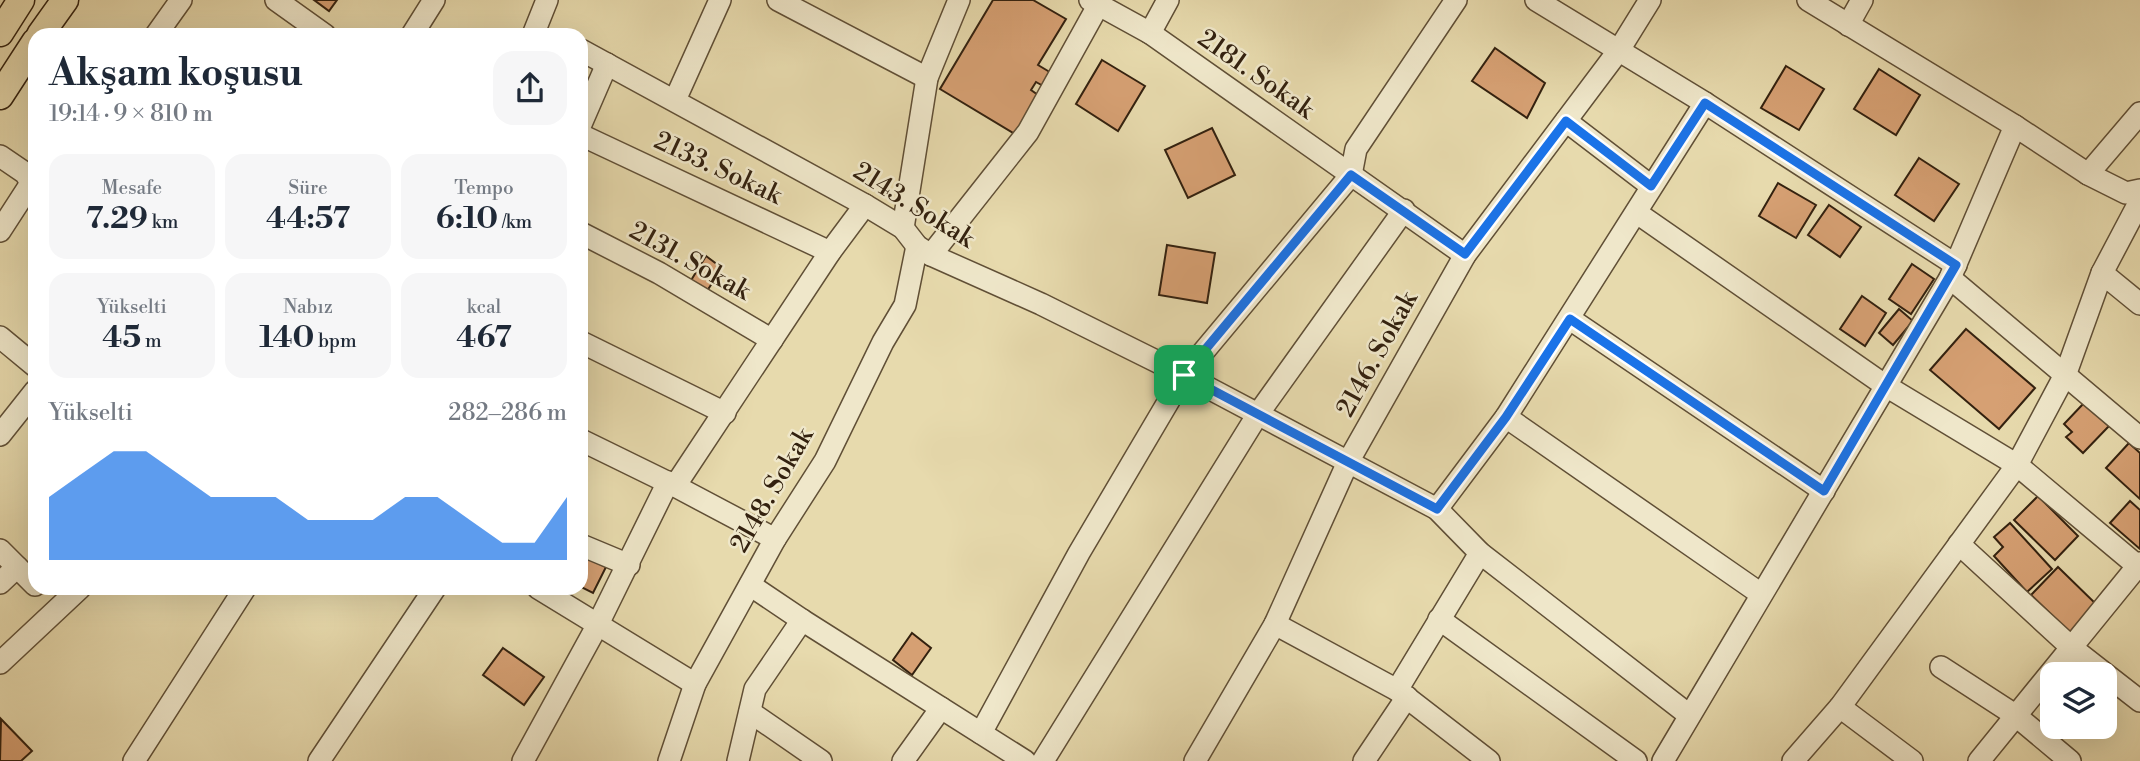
<!DOCTYPE html>
<html lang="tr">
<meta charset="utf-8">
<style>
body{margin:0;font-family:"Libre Bodoni",serif;background:#f6f6f7;color:#1f2937;height:100vh;display:flex;flex-direction:column;font-size:26px;white-space:nowrap}
*{box-sizing:border-box;margin:0}
p{font-size:23px;color:#747a83}
.icon{flex:none;width:38px;height:38px;fill:none;stroke:currentColor;stroke-width:2;stroke-linecap:round;stroke-linejoin:round}
.map{position:relative;flex:1;overflow:hidden}
.details{position:absolute;left:28px;top:28px;width:560px;height:567px;display:flex;flex-direction:column;background:#fff;border-radius:21px;box-shadow:0 7px 28px #0002}
.details>*{flex:none}
.buttons{position:absolute;left:2040px;top:662px;display:grid;gap:14px}
.buttons a{display:grid;place-items:center;width:77px;height:77px;border-radius:14px;background:#fff;box-shadow:0 7px 28px #0002;font-size:35px}
.pin{position:absolute;display:grid;place-items:center;width:60px;height:60px;color:#fff;margin:-30px;border-radius:14px;box-shadow:0 4px 10px #0006}
.round{display:grid;place-items:center;flex:none;width:74px;height:74px;border-radius:21px;background:#f6f6f7}
.headline{display:flex;align-items:center;justify-content:space-between;height:119px;padding:0 21px}
h1{font-size:38px;font-weight:800;line-height:52px}
.stats{display:grid;grid-template-columns:repeat(3,1fr);gap:10px;height:119px;padding:7px 21px}
.stats div{display:grid;align-content:center;border-radius:18px;background:#f6f6f7;text-align:center}
.stats b{font-size:30px;font-weight:800}
.stats small{font-size:19px;font-weight:400}
.stats p{font-size:19px}
.chart{height:196px;padding:14px 21px}
.chart p{display:flex;justify-content:space-between}
.chart svg{width:100%;height:126px;margin-top:7px;fill:#1a73e8;opacity:.7}
.map>svg:first-child{display:block}
.building{fill:#d6a073;stroke:#33210f;stroke-width:2}
.lines{fill:none;stroke-linecap:round;stroke-linejoin:round}
.minor-casing{stroke:#604f36;stroke-width:24}
.major-casing{stroke:#33210f;stroke-width:29}
.minor{stroke:#efe7ca;stroke-width:21}
.major{stroke:#e7daad;stroke-width:26}
.route-casing{stroke:#fff;stroke-width:14}
.route{stroke:#1a73e8;stroke-width:9}
.labels{text-anchor:middle;dominant-baseline:central;stroke-width:5;stroke-linejoin:round;paint-order:stroke}
.street-label{font-size:26px;fill:#33210f;stroke:#efe7ca}
</style>
<div class="map">
<svg width="2140" height="761" viewBox="0 0 2140 761">
<rect width="100%" height="100%" fill="#e7daad"/>
<filter id="stains"><feTurbulence type="fractalNoise" baseFrequency=".00286" numOctaves="4"/><feColorMatrix values="0 0 0 0 .2 0 0 0 0 .09 0 0 0 0 .02 0 0 0 .5 -.17"/></filter>
<radialGradient id="worn" r=".72"><stop offset=".6" stop-color="#630" stop-opacity="0"/><stop offset="1" stop-color="#630" stop-opacity=".3"/></radialGradient>
<!-- building -->
<g class="building">
<path d="M 314,0 L 337,0 L 329,11 Z"/>
<path d="M 993,0 L 1033,0 L 1066,19 L 1038,65 L 1053,74 L 1045,87 L 1036,82 L 1031,90 L 1038,95 L 1015,134 L 940,89 Z"/>
<path d="M 1495,48 L 1545,83 L 1527,118 L 1472,81 Z"/>
<path d="M 1102,60 L 1145,86 L 1118,131 L 1076,104 Z"/>
<path d="M 1786,66 L 1824,89 L 1799,130 L 1761,108 Z"/>
<path d="M 1879,69 L 1920,95 L 1896,135 L 1854,109 Z"/>
<path d="M 1212,128 L 1235,175 L 1188,198 L 1165,150 Z"/>
<path d="M 1919,158 L 1959,184 L 1934,221 L 1895,195 Z"/>
<path d="M 1778,183 L 1816,205 L 1796,238 L 1759,216 Z"/>
<path d="M 1829,205 L 1861,227 L 1840,257 L 1808,235 Z"/>
<path d="M 1167,245 L 1215,253 L 1207,303 L 1159,295 Z"/>
<path d="M 706,256 L 722,268 L 705,294 L 690,282 Z"/>
<path d="M 1912,264 L 1934,279 L 1911,314 L 1889,299 Z"/>
<path d="M 1862,296 L 1886,313 L 1865,346 L 1840,329 Z"/>
<path d="M 1899,309 L 1913,321 L 1893,345 L 1879,333 Z"/>
<path d="M 1966,329 L 2035,388 L 1999,429 L 1930,370 Z"/>
<path d="M 2084,403 L 2109,426 L 2083,453 L 2066,437 L 2072,432 L 2064,424 Z"/>
<path d="M 2129,443 L 2140,453 L 2140,499 L 2106,468 Z"/>
<path d="M 2038,496 L 2078,536 L 2055,560 L 2014,520 Z"/>
<path d="M 2130,501 L 2140,510 L 2140,549 L 2110,523 Z"/>
<path d="M 2010,523 L 2052,569 L 2027,592 L 1994,556 L 2003,547 L 1994,537 Z"/>
<path d="M 581,555 L 606,567 L 593,593 L 581,587 Z"/>
<path d="M 2058,567 L 2098,606 L 2071,634 L 2031,595 Z"/>
<path d="M 912,633 L 931,648 L 912,675 L 893,660 Z"/>
<path d="M 503,648 L 544,677 L 524,705 L 483,675 Z"/>
<path d="M 1,719 L 32,751 L 21,761 L 0,761 Z"/>
</g>
<g class="lines">
<!-- minor casing -->
<g class="minor-casing">
<g id="minor">
<path d="M 276,0 L 325,35"/>
<path d="M 778,0 L 927,78"/>
<path d="M 1090,0 L 1150,33 L 1465,255"/>
<path d="M 1536,0 L 1705,103 L 1956,265"/>
<path d="M 1808,0 L 2015,126 L 2088,174 L 2126,193 L 2140,190"/>
<path d="M 1848,25 L 1862,0"/>
<path d="M 1150,33 L 1168,0"/>
<path d="M 156,35 L 181,0"/>
<path d="M 412,35 L 434,0"/>
<path d="M 533,35 L 547,0"/>
<path d="M 581,50 L 865,205 L 903,228 L 917,246 L 931,255 L 1041,304 L 1184,375 L 1437,509 L 1480,553 L 1689,715"/>
<path d="M 675,100 L 720,0"/>
<path d="M 1566,121 L 1651,186"/>
<path d="M 581,124 L 607,64"/>
<path d="M 581,135 L 830,252"/>
<path d="M 0,156 L 25,173 L 35,189"/>
<path d="M 2088,174 L 2140,113"/>
<path d="M 1637,213 L 1886,386 L 2017,465 L 2140,568"/>
<path d="M 903,228 L 927,78 L 959,0"/>
<path d="M 0,231 L 35,177"/>
<path d="M 581,233 L 659,273 L 772,340"/>
<path d="M 931,255 L 1028,132 L 1099,4"/>
<path d="M 2102,273 L 2140,304"/>
<path d="M 1950,278 L 2140,438"/>
<path d="M 1570,319 L 1824,491"/>
<path d="M 0,337 L 35,366"/>
<path d="M 581,342 L 725,413"/>
<path d="M 1506,417 L 1761,594"/>
<path d="M 0,435 L 35,391"/>
<path d="M 581,440 L 675,486 L 775,539"/>
<path d="M 675,486 L 830,252 L 865,205"/>
<path d="M 1437,509 L 1506,417 L 1705,103"/>
<path d="M 1959,544 L 2072,648 L 2140,701"/>
<path d="M 581,545 L 629,565"/>
<path d="M 0,550 L 35,585"/>
<path d="M 0,583 L 17,567"/>
<path d="M 750,585 L 802,620 L 1025,761"/>
<path d="M 538,588 L 695,684"/>
<path d="M 1439,619 L 1636,761"/>
<path d="M 1275,624 L 1397,690 L 1489,761"/>
<path d="M 0,663 L 80,588"/>
<path d="M 1941,667 L 2015,715 L 2070,761"/>
<path d="M 1397,690 L 1480,553"/>
<path d="M 1840,707 L 1912,761"/>
<path d="M 750,712 L 821,761"/>
<path d="M 981,733 L 1079,553 L 1184,375 L 1351,175 L 1356,149 L 1456,0"/>
<path d="M 134,761 L 245,588"/>
<path d="M 319,761 L 435,588"/>
<path d="M 523,761 L 597,626 L 668,482"/>
<path d="M 669,761 L 695,684 L 775,539 L 825,461 L 883,342 L 905,305 L 917,246"/>
<path d="M 738,761 L 755,689 L 802,620"/>
<path d="M 903,761 L 941,708"/>
<path d="M 1043,761 L 1258,414 L 1404,210"/>
<path d="M 1195,761 L 1275,624 L 1348,462 L 1465,255 L 1619,50 L 1650,0"/>
<path d="M 1364,761 L 1407,697"/>
<path d="M 1663,761 L 1950,278 L 2015,126"/>
<path d="M 1793,761 L 1840,707 L 2017,465 L 2066,373 L 2102,273 L 2140,201"/>
<path d="M 1979,761 L 2140,563"/>
</g>
</g>
<!-- major casing -->
<g class="major-casing">
<g id="major">
<path d="M 0,33 L 21,0"/>
<path d="M 40,35 L 65,0"/>
<path d="M 0,96 L 35,42"/>
</g>
</g>
<!-- minor -->
<use href="#minor" class="minor"/>
<!-- major -->
<use href="#major" class="major"/>
</g>
<g class="lines">
<!-- route casing -->
<g class="route-casing">
<path id="route" d="M 1705,103 L 1956,265 L 1824,491 L 1570,319 L 1506,417 L 1437,509 L 1184,375 L 1351,175 L 1465,254 L 1566,121 L 1651,186 Z"/>
</g>
<!-- route -->
<use href="#route" class="route"/>
</g>
<g class="labels">
<!-- street labels -->
<g class="street-label">
<text transform="translate(1256 74) rotate(35)">2181. Sokak</text>
<text transform="translate(718 168) rotate(25)">2133. Sokak</text>
<text transform="translate(914 205) rotate(32)">2143. Sokak</text>
<text transform="translate(690 261) rotate(29)">2131. Sokak</text>
<text transform="translate(1377 354) rotate(-61)">2146. Sokak</text>
<text transform="translate(772 490) rotate(-60)">2148. Sokak</text>
</g>
</g>
<rect width="100%" height="100%" filter="url(#stains)"/>
<rect width="100%" height="100%" fill="url(#worn)"/>
</svg>
<div class="buttons">
<a><svg class="icon" aria-label="layers" viewBox="0 0 24 24"><path d="M12 4l9 5-9 5-9-5zM3 14l9 5 9-5"/></svg></a>
</div>
<div class="pin" style="left:1184px;top:375px;background:#1e9e55"><svg class="icon" aria-label="arrive" viewBox="0 0 24 24"><path d="M6 21V4h12l-3 4 3 4H6"/></svg></div>
<section class="details">
<div class="headline"><div><h1>Akşam koşusu</h1><p>19:14 · 9 × 810 m</p></div><a class="round"><svg class="icon" aria-label="share" viewBox="0 0 24 24"><path d="M12 15V3M7 8l5-5 5 5M5 13v7h14v-7"/></svg></a></div>
<div class="stats">
<div><p>Mesafe</p><b>7.29<small> km</small></b></div>
<div><p>Süre</p><b>44:57</b></div>
<div><p>Tempo</p><b>6:10<small> /km</small></b></div>
</div>
<div class="stats">
<div><p>Yükselti</p><b>45<small> m</small></b></div>
<div><p>Nabız</p><b>140<small> bpm</small></b></div>
<div><p>kcal</p><b>467</b></div>
</div>
<div class="chart"><p><span>Yükselti</span>282–286 m</p>
<svg viewBox="0 0 160 44" preserveAspectRatio="none"><path d="M0 44V22L10 14L20 6L30 6L40 14L50 22L60 22L70 22L80 30L90 30L100 30L110 22L120 22L130 30L140 38L150 38L160 22V44z"/></svg>
</div>
</section>
</div>
